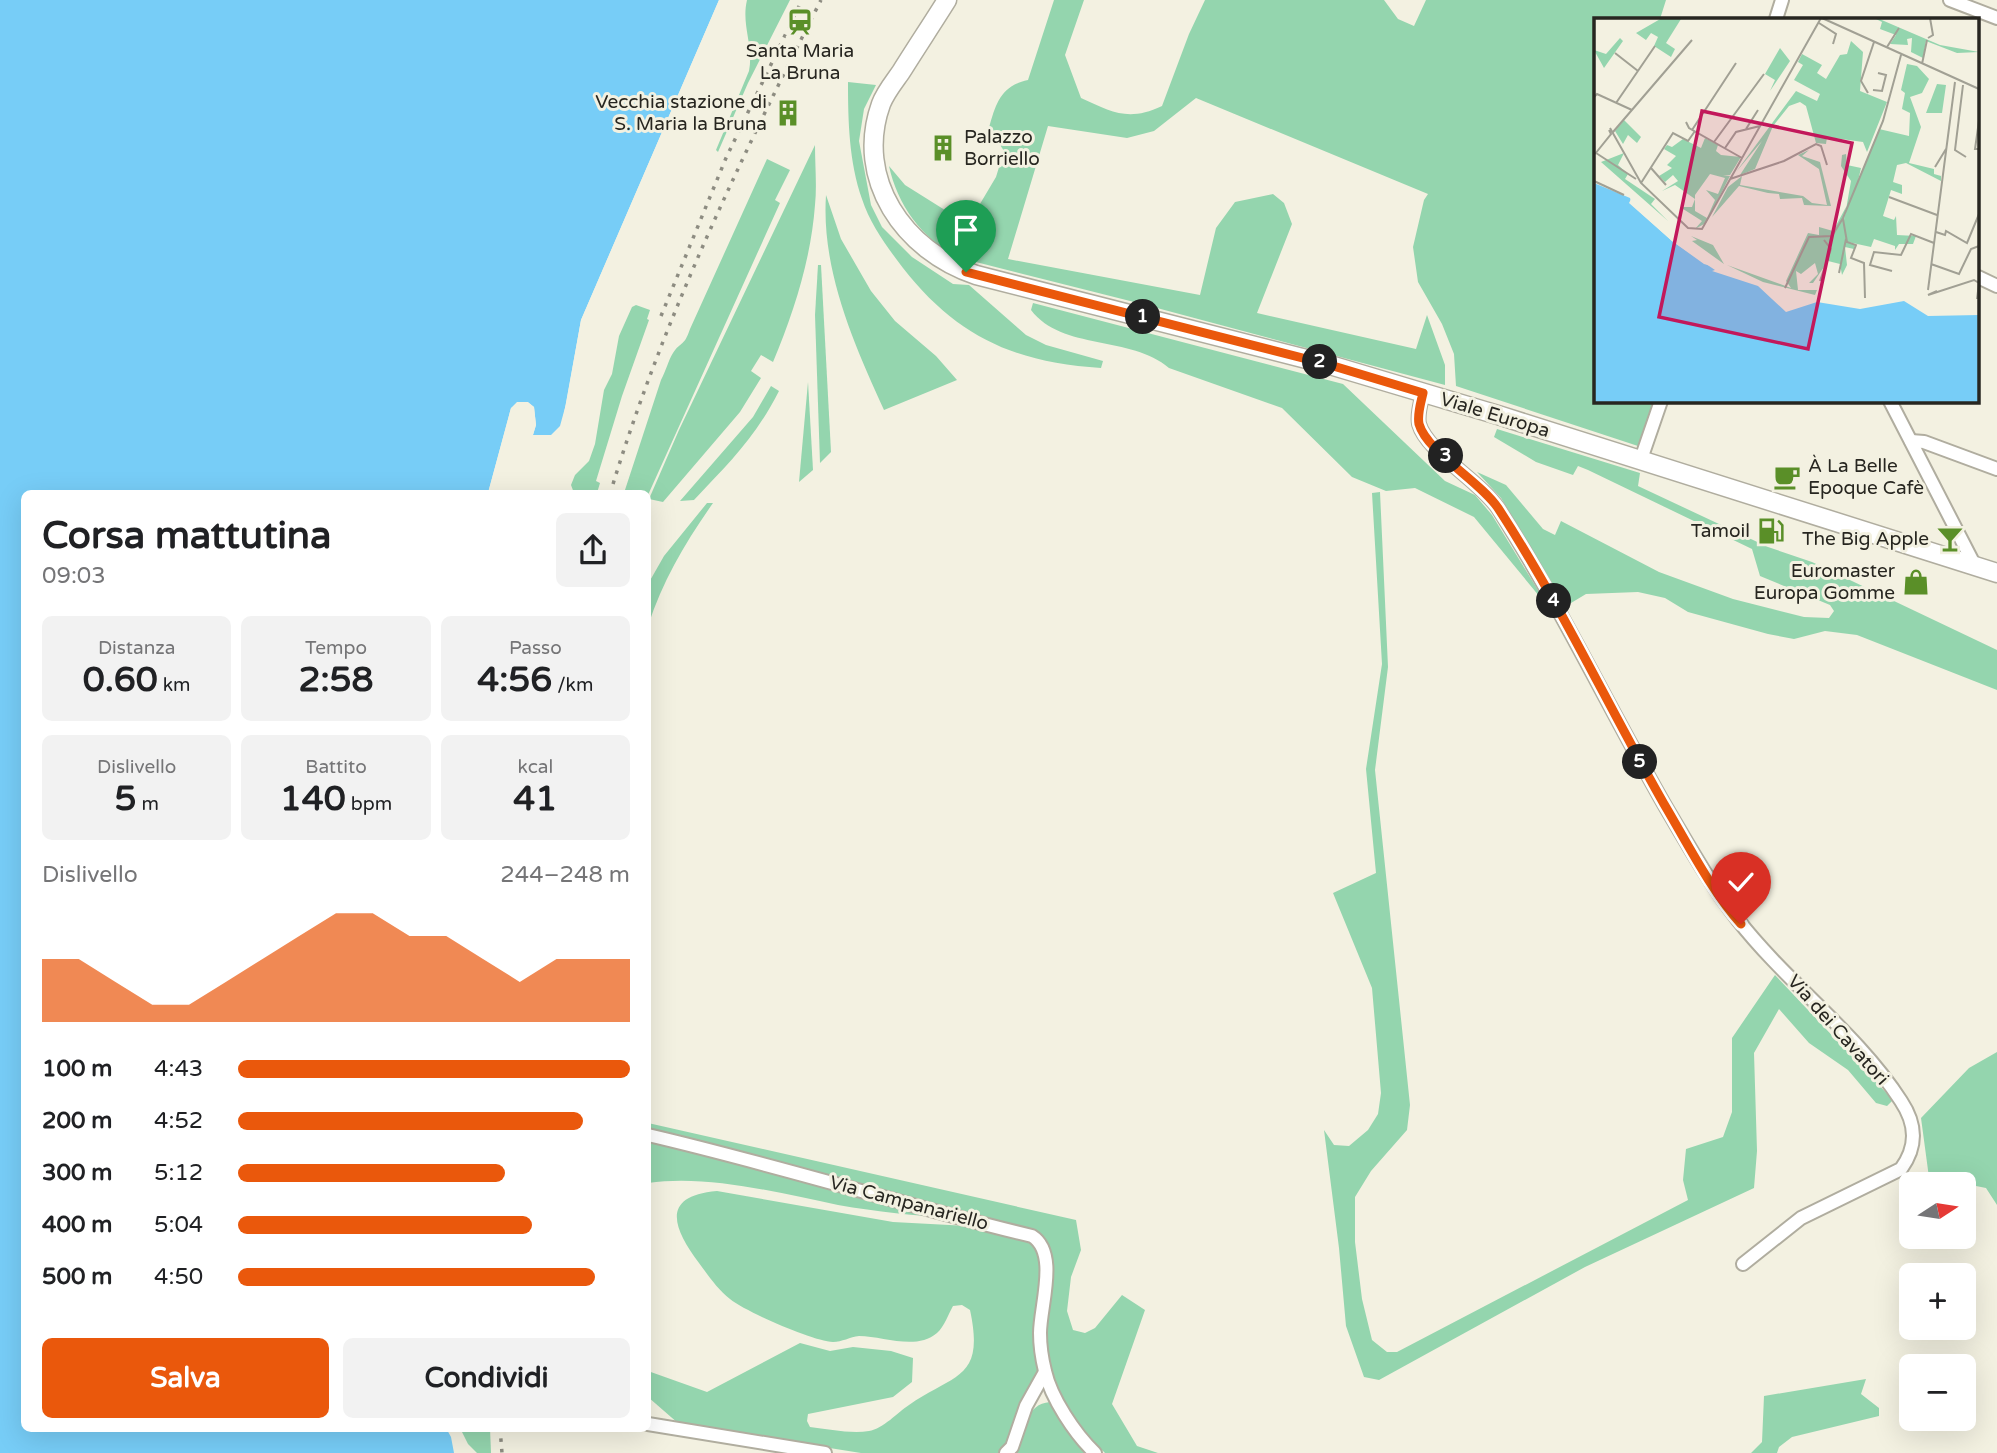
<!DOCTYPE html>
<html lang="it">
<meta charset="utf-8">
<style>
body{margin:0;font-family:"Varela Round",sans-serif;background:#f2f2f2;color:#202124;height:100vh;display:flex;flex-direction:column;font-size:26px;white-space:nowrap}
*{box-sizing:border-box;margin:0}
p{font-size:23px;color:#757577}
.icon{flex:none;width:38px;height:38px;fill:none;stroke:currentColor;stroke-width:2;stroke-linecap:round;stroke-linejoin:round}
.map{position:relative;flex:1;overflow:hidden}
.drawer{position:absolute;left:21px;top:490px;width:630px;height:942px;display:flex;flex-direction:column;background:#fff;border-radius:10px;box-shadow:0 7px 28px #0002}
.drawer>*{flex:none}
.needle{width:46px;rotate:78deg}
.tools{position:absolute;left:1899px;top:1172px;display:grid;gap:14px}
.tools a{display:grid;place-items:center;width:77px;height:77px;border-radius:10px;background:#fff;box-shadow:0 7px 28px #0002;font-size:35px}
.pin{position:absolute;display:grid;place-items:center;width:60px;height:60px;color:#fff;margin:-72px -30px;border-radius:50% 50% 50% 0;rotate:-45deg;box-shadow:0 0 7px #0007}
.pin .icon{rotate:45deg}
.km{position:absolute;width:35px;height:35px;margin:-18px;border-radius:50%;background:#222;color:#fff;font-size:19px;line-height:35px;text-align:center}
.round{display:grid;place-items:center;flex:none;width:74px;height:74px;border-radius:10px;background:#f2f2f2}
.headline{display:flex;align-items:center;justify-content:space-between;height:119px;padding:0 21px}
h1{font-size:38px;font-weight:700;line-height:52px}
.figures{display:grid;grid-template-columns:repeat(3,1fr);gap:10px;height:119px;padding:7px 21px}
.figures div{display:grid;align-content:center;border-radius:10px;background:#f2f2f2;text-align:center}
.figures b{font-size:35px;font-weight:700}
.figures small{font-size:19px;font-weight:400}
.figures p{font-size:19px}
.chart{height:196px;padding:14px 21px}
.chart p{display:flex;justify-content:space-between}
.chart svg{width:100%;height:126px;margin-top:7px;fill:#ea580c;opacity:.7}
.cta{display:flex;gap:14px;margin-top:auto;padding:14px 21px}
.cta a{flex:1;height:80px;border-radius:10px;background:#ea580c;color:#fff;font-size:28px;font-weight:700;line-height:80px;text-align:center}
.cta a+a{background:#f2f2f2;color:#202124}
ul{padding:0 21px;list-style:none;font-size:23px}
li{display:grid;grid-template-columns:112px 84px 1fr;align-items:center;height:52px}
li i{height:18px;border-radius:9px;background:#ea580c}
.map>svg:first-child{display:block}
.green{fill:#94d5ae}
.water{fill:#77cdf7}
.pier{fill:#f3f1e1}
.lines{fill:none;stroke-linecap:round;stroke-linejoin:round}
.street-casing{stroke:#b0ad9f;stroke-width:16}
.secondary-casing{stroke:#b0ad9f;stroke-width:21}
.street{stroke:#fff;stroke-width:12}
.secondary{stroke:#fff;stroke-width:18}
.rail{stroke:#8d8c81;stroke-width:3.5;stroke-dasharray:3.5 7;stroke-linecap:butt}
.route-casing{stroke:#fff;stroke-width:14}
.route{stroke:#ea580c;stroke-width:9}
.labels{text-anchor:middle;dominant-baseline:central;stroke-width:6;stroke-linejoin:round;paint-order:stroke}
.poi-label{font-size:19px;fill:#272620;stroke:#f3f1e1;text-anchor:end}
.street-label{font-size:19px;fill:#272620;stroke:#f3f1e1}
.inset-road{fill:none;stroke:#a1a094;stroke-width:2}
.view{fill:#c2185b;fill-opacity:0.15;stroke:#c2185b;stroke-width:3.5}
.inset-edge{fill:none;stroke:#272620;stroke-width:3.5}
</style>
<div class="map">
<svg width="1997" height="1453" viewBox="0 0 1997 1453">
<rect width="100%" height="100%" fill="#f3f1e1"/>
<!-- green -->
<g class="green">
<path d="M 747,0 L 790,0 L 748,83 L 718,152 L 716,150 L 749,71 C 754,46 741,25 747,0 Z"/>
<path d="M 1054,0 L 1084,0 L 1065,55 L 1081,98 C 1112,112 1128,122 1162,106 L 1189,34 L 1205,0 L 1384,0 L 1398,19 L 1414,26 L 1426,0 L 1666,0 L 1660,19 L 1596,19 L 1596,401 L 1657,401 L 1641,447 L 1456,386 L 1454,354 L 1442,324 L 1418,282 L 1413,247 L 1424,200 L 1428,194 L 1196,98 L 1154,131 L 1127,138 L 1048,126 L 1008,259 L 1200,295 L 1216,228 L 1235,202 L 1273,194 L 1284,203 L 1292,224 L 1257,313 L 1416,349 L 1427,315 L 1445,365 L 1445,385 L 1142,304 L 972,261 C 928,249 898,208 889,166 L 905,185 L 964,222 L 971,219 L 996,177 L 1004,151 L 989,128 C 996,103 1001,86 1028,80 Z"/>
<path d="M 848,82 L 876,85 L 864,109 L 859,141 L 871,205 L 882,227 L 912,257 L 953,284 L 969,285 L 1026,335 L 1046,345 L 1103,361 L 1101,368 C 1015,363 956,336 903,268 C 887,247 870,224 862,199 C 849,162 848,121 848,82 Z"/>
<path d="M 815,145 C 815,165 817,186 815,205 C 811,259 794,312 773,362 L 761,355 L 751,371 L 761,378 L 740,412 L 663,502 L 649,499 L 679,430 Z"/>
<path d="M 767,159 L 790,170 L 775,200 L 780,203 L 648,495 L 648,494 L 624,493 L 661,380 C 666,371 668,361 673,353 C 681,341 684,347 690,329 Z"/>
<path d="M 826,195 L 841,239 L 871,291 L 895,321 L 936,356 L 957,380 L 884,410 C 854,344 821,270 826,195 Z"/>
<path d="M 818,265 L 821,265 L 831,452 L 820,463 L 815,315 Z"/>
<path d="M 1033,303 L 1343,384 L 1445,481 L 1475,495 L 1492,515 L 1549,608 L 1474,517 L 1415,488 L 1386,491 L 1352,477 L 1282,408 L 1169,368 C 1131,335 1062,351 1031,310 Z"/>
<path d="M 636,305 L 650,310 L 647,319 L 649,320 L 622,396 L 596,481 L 600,483 L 597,493 L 574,493 L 571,485 L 575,475 L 589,461 L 595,444 L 604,390 L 612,374 L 619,336 L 632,307 Z"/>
<path d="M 808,382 L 813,470 L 799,482 Z"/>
<path d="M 771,386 L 779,391 C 755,438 730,462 694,500 L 680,501 L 753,417 Z"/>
<path d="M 1497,429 L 1640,473 L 1638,486 L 1768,547 L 1812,562 L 1997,650 L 1997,690 L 1857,635 L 1825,631 L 1794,639 L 1768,634 L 1688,612 L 1665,598 L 1638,592 L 1586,594 L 1566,606 L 1501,498 L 1477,472 L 1506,485 L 1543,529 L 1555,535 L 1561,521 L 1659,572 L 1733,599 L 1804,617 L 1829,618 L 1834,611 L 1830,605 L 1760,576 L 1752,549 L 1588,470 L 1578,466 L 1573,475 L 1536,462 L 1494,437 Z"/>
<path d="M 1380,492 L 1388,667 L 1375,770 L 1410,1105 L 1407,1130 L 1371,1171 L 1355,1197 L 1355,1242 L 1362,1299 L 1372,1340 L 1387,1352 L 1397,1352 L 1688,1200 L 1683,1180 L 1686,1149 L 1723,1137 L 1732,1112 L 1732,1038 L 1775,975 L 1893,1100 L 1887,1106 L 1876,1103 L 1848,1070 L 1809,1043 L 1779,1009 L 1754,1053 L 1757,1151 L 1754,1188 L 1585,1267 L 1379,1380 L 1364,1377 L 1346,1326 L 1339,1248 L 1324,1130 L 1334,1145 L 1349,1146 L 1368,1130 L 1378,1114 L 1381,1093 L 1372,988 L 1333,893 L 1376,873 L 1366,769 L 1382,664 L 1372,493 Z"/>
<path d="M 707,503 L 713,503 C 685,543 663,580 648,626 L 648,584 L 664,556 Z"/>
<path d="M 1997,1052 L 1997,1205 L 1986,1188 L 1971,1185 L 1964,1193 L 1964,1185 L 1930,1185 L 1921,1118 L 1969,1068 Z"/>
<path d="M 648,1123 L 1076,1220 L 1081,1250 L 1071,1277 L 1067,1311 L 1073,1330 L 1085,1333 L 1095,1328 L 1122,1295 L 1145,1310 L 1112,1404 L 1137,1446 L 1158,1453 L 1105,1453 C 1074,1422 1046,1382 1045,1336 C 1044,1311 1049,1285 1051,1261 C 1050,1248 1048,1239 1036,1233 L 648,1132 Z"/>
<path d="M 648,1140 L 955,1219 C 915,1215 877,1212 838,1205 C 779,1193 707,1174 648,1183 Z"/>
<path d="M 717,1191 L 893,1222 L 968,1226 L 1028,1239 L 1034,1244 L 1040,1259 L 1039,1366 L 1012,1431 L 1000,1453 L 861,1453 L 679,1424 L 648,1397 L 648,1371 L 707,1392 L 800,1343 L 830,1351 L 853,1347 L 891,1351 L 913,1358 L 912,1382 L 893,1397 L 808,1414 L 807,1421 L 810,1427 C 828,1429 851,1434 869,1431 C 883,1429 898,1412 909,1405 C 955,1373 985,1380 970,1310 L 962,1305 L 953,1306 C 949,1313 944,1327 937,1333 C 916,1351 883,1336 859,1336 C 850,1337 842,1342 833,1342 C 813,1341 746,1312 730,1299 C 718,1290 708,1275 699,1263 C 673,1228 660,1196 717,1191 Z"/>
<path d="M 1866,1379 L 1861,1394 L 1879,1408 L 1879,1416 L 1792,1437 L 1779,1447 L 1777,1453 L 1751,1453 L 1762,1442 L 1764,1396 Z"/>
<path d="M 1050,1402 L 1053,1402 L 1090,1453 L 1014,1453 L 1018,1449 C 1024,1429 1026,1404 1050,1402 Z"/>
<path d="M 460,1428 L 490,1428 L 491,1453 L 477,1453 L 468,1444 Z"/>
</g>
<!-- water -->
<path class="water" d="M 0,0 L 719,0 L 581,320 L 566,404 L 560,426 L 551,435 L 533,435 L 536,425 L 534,407 L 527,402 L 511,408 L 488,493 L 24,494 L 24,1428 L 446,1428 L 451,1437 L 454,1453 L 0,1453 Z"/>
<!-- pier -->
<g class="pier">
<path d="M 719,0 L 723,0 L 584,321 L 570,404 L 561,430 L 581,320 Z"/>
<path d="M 517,402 L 528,402 L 534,407 L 536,425 L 532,438 L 530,435 L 533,424 L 531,409 L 526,405 L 518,406 L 514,410 L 492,494 L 488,493 L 511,408 Z"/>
</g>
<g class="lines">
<!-- street casing -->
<g class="street-casing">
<g id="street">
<path d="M 1950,0 L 1997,18"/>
<path d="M 1776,19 L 1782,0"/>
<path d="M 1978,277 L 1997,286"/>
<path d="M 1423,393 C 1421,402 1417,414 1419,424 C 1427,452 1480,481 1498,508 C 1559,604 1608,706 1664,804 C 1687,843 1710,884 1738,920 C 1788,984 1857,1033 1901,1101 C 1917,1125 1917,1147 1901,1169 L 1801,1218 L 1743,1264"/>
<path d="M 1890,401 L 1975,566"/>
<path d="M 1911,441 L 1924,442 L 1997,469"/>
<path d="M 1640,462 L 1661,401"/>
<path d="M 648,1135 C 777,1165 903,1205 1032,1236 C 1059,1253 1040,1306 1040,1333 C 1040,1346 1042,1359 1045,1371 C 1051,1398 1075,1434 1095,1453"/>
<path d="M 648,1424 L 825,1453"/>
<path d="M 1006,1453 L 1012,1447 L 1026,1406 L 1045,1372"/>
</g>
</g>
<!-- secondary casing -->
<g class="secondary-casing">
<path id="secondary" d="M 947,0 C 932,24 916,48 901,72 C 894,82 885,93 881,104 C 854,179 904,251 976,275 L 1330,365 L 1498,415 L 1997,573"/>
</g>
<!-- street -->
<use href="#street" class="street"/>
<!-- secondary -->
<use href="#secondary" class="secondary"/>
<!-- rail -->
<g class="rail">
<path d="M 661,316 L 726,158 L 802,0"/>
<path d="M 610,494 C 662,321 740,160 821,0"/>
<path d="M 500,1428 L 502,1453"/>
</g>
</g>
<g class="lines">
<!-- route casing -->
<g class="route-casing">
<path id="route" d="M 966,272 L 1330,365 L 1423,393 C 1421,402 1417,414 1419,424 C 1427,452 1480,481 1498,508 C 1560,603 1608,706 1664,804 C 1686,841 1712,892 1741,924"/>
</g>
<!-- route -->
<use href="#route" class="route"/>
</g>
<!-- icons -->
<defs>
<g id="station-bare" transform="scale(2.1)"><path d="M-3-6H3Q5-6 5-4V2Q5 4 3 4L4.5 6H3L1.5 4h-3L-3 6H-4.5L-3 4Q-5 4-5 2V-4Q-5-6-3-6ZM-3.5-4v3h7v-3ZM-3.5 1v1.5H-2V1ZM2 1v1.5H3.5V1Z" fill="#5a8f28" stroke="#f3f1e1" stroke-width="2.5" paint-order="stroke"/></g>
<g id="building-bare" transform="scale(2.1)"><path d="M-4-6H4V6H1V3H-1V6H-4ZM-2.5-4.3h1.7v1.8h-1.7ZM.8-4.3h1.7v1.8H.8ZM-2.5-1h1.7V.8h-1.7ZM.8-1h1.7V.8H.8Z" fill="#5a8f28" stroke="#f3f1e1" stroke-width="2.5" paint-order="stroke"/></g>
<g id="cafe-bare" transform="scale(2.1)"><path d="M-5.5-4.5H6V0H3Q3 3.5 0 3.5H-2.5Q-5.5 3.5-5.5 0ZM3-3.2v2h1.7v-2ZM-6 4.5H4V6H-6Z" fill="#5a8f28" stroke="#f3f1e1" stroke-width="2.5" paint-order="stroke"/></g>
<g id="fuel-bare" transform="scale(2.1)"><path d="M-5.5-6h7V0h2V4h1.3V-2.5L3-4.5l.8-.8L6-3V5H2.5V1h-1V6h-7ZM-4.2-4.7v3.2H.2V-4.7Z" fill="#5a8f28" stroke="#f3f1e1" stroke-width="2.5" paint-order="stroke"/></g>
<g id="bar-bare" transform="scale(2.1)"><path d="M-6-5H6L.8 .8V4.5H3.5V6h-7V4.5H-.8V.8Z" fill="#5a8f28" stroke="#f3f1e1" stroke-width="2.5" paint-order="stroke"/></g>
<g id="shop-bare" transform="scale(2.1)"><path d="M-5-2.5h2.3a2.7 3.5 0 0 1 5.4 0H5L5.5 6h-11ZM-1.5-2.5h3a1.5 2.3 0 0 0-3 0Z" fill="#5a8f28" stroke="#f3f1e1" stroke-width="2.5" paint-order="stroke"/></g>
</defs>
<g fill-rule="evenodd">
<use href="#station-bare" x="800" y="22"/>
<use href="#building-bare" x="788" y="113"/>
<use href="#building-bare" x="943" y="148"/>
<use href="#cafe-bare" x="1787" y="477"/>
<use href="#fuel-bare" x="1771" y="531"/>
<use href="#bar-bare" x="1950" y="539"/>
<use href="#shop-bare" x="1916" y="582"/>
</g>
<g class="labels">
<!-- poi labels -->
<g class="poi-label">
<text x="800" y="51" text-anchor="middle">Santa Maria<tspan x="800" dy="22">La Bruna</tspan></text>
<text x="767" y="102">Vecchia stazione di<tspan x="767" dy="22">S. Maria la Bruna</tspan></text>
<text x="964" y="137" text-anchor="start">Palazzo<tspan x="964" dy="22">Borriello</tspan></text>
<text x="1808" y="466" text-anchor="start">À La Belle<tspan x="1808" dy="22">Epoque Cafè</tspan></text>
<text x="1750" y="531">Tamoil</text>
<text x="1929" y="539">The Big Apple</text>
<text x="1895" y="571">Euromaster<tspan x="1895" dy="22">Europa Gomme</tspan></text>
</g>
<!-- street labels -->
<g class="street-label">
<text transform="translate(1495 415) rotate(17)">Viale Europa</text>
<text transform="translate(1838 1030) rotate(48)">Via dei Cavatori</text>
<text transform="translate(909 1203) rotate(15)">Via Campanariello</text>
</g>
</g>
<!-- overview -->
<g transform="translate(1594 18)">
<rect width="385" height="385" fill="#f3f1e1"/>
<path d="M 68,0 L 87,1 L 72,25 L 81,31 L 77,39 L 60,28 L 64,19 L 57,15 L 52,22 L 42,15 ZM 280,0 L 283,0 L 346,27 L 385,34 L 363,35 L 332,23 L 329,40 L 317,34 L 318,20 L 313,21 L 314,27 L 296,26 L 302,17 L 286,11 L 288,4 ZM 26,20 L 29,23 L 10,50 L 0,32 L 12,36 ZM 257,23 L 269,34 L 266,73 L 293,84 L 273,134 L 269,124 L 233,119 L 232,126 L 222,125 L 212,88 L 206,84 L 195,88 L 179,108 L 161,151 L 146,157 L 168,123 L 142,154 L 202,73 L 223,83 L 226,76 L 200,62 L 209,47 L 204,44 L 208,36 L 228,47 L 223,55 L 232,61 L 246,37 L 253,36 ZM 186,30 L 196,43 L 176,73 L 181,62 L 171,56 ZM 313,46 L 323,48 L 335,61 L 328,75 L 316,79 L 327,109 L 315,145 L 340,151 L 340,156 L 347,158 L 347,163 L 312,145 L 303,147 L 299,164 L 308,167 L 308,176 L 297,172 L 289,198 L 300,202 L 302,198 L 303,217 L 322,218 L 319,226 L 305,226 L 301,232 L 301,228 L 280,221 L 277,229 L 254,224 L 261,227 L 260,231 L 251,229 L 253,247 L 248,257 L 246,246 L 234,243 L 219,265 L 215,265 L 224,256 L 221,245 L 207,256 L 202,253 L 204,272 L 223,272 L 221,277 L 169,264 L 133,247 L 197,270 L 192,263 L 214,215 L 225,217 L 225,209 L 239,213 L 252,189 L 250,203 L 257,163 L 247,148 L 248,137 L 252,136 L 253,147 L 267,150 L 264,163 L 285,111 L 315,118 L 316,95 L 308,91 L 311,75 L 307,72 ZM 343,66 L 352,67 L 348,95 L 332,95 ZM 30,102 L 47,119 L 43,125 L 34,117 L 29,126 L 21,113 ZM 111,120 L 124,127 L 122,133 L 127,137 L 147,139 L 136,157 L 129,157 L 136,158 L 112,205 L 101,211 L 108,203 L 86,189 L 98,189 L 101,181 L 81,167 L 68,173 L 84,163 L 79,157 L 71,164 L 65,158 L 78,150 L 73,147 L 82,138 L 70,131 L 73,127 L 78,129 L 89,121 L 107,130 ZM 116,156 L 131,160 L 124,176 L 112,172 L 121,182 L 113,200 L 101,193 L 101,177 ZM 215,132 L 208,138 L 226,144 L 237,188 L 210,187 L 208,180 L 186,181 L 185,176 L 174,175 L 145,168 L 118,199 L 134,169 L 148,158 L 146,167 L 209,178 L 218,185 L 233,187 L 225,151 L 204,137 ZM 30,135 L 24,147 L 34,156 L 31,161 L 61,181 L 57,186 L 74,203 L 7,144 ZM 97,218 L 119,227 L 130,246 L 98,223 L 103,222 Z" fill="#94d5ae" fill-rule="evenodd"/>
<path d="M 0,165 L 36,180 L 38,187 L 78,223 L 121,252 L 118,253 L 164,268 L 192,294 L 223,284 L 266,291 L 310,283 L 334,298 L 385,297 L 385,385 L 0,385 Z" fill="#77cdf7"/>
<path d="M 38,179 L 81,222 L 124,250 L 110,246 L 78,223 L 35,185 Z" fill="#f3f1e1"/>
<path class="inset-road" d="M 228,0 L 385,71M 225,5 L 242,16 L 239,26M 334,20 L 339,17 L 336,0M 293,29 L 305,10M 21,35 L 44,53M 328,46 L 333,22M 369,67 L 361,132 L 372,139M 279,72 L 288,73 L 292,57 L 284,55M 274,75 L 267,63 L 280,24M 0,79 L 3,76 L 38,92M 22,85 L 61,28M 385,103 L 381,131 L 385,131M 92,104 L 95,110 L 148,140M 16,110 L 47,165 L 94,210 L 108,211 L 227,0M 152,111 L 164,92M 98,112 L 142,45M 19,114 L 98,22M 120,124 L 170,56M 131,130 L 142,114 L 166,108M 2,135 L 42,161M 1,136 L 17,116 L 15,112M 341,149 L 352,131M 57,150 L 72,167M 136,161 L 190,143 L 222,126 L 227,128 L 233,147M 0,163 L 30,177M 47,165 L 79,115 L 94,123 L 101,113M 295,179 L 343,197M 249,201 L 253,224 L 262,227 L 257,240 L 270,245 L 271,280M 342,214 L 351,217 L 352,213 L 373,225 L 385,196M 337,246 L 365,256 L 377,231 L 385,228M 298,253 L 276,247 L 280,234 L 307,237 L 317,216 L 340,225M 245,255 L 252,221M 226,263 L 237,231 L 230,222M 191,270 L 215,219 L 238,218 L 249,200 L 289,103 L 307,37M 334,272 L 361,64M 343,273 L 334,277 L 380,262 L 385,265 L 383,281"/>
<path class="view" d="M 108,93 L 258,125 L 214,331 L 65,299 Z"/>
<rect width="385" height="385" class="inset-edge"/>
</g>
</svg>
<div class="tools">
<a><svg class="needle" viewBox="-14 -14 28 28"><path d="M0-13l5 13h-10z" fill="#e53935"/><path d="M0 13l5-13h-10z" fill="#757577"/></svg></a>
<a>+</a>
<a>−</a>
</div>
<div class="pin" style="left:966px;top:272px;background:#1e9e55"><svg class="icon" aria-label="arrive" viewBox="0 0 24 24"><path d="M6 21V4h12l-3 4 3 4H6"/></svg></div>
<div class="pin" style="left:1741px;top:924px;background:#d93025"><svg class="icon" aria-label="check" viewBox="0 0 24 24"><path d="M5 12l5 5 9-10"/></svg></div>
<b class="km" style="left:1143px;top:317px">1</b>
<b class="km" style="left:1320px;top:362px">2</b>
<b class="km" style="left:1446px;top:456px">3</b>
<b class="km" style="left:1554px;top:601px">4</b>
<b class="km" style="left:1640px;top:762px">5</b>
<section class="drawer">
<div class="headline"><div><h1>Corsa mattutina</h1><p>09:03</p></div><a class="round"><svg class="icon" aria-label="share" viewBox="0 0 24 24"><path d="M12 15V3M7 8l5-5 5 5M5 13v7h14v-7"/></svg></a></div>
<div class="figures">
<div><p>Distanza</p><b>0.60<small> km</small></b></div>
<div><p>Tempo</p><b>2:58</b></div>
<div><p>Passo</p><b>4:56<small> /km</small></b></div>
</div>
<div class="figures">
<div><p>Dislivello</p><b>5<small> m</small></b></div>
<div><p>Battito</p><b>140<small> bpm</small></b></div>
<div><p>kcal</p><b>41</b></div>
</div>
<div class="chart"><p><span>Dislivello</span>244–248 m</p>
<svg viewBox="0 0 160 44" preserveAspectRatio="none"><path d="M0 44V22L10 22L20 30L30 38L40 38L50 30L60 22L70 14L80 6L90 6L100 14L110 14L120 22L130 30L140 22L150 22L160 22V44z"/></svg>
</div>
<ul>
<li><b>100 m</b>4:43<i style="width:100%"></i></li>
<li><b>200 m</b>4:52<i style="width:88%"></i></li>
<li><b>300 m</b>5:12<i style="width:68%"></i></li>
<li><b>400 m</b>5:04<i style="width:75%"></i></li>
<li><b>500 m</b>4:50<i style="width:91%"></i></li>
</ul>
<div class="cta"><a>Salva</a><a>Condividi</a></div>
</section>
</div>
